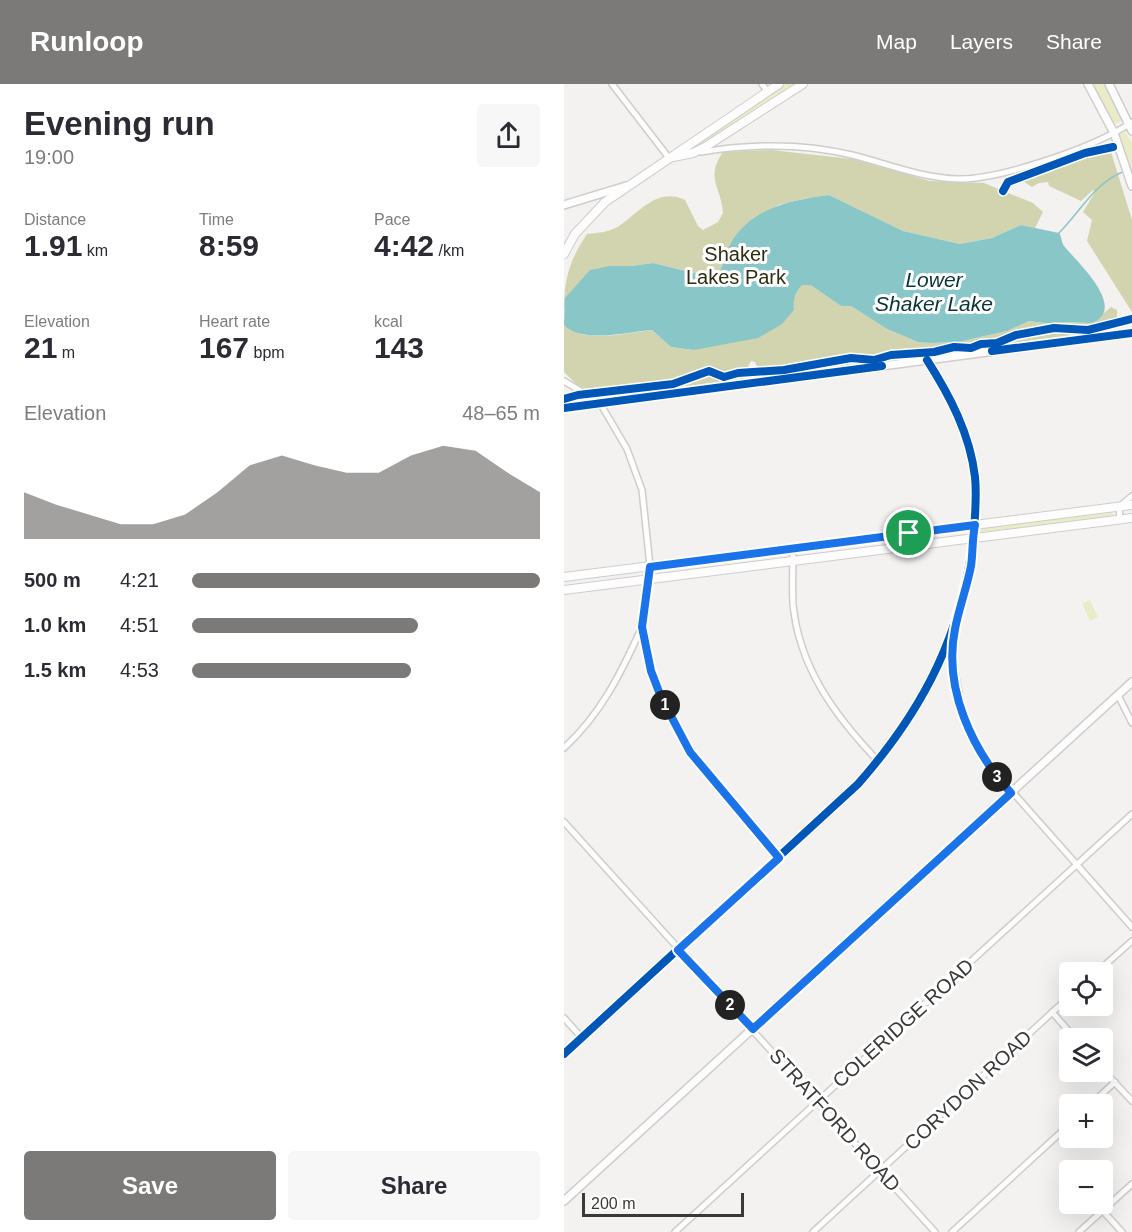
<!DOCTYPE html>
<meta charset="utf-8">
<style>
body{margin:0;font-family:Arial,sans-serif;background:#f7f7f7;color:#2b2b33;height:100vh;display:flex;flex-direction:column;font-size:22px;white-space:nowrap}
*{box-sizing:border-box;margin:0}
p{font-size:20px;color:#7c7c81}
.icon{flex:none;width:33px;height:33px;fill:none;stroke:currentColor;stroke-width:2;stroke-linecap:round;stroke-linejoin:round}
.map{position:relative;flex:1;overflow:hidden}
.panel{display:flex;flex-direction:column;background:#fff;width:564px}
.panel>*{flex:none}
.controls{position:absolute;left:495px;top:878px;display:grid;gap:12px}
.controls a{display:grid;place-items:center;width:54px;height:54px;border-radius:6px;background:#fff;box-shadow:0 6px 24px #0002;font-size:30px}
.scale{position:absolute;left:18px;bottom:15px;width:162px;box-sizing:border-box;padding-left:6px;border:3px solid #3a3938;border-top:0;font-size:16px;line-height:21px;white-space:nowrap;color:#3a3938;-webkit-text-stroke:4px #fff;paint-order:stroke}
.pin{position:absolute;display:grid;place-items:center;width:51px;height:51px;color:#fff;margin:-26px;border:3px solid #fff;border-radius:50%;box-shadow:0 2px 6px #0007}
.km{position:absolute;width:30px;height:30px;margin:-15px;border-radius:50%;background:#222;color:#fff;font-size:16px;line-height:30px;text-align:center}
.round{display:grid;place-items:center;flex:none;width:63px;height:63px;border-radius:6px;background:#f7f7f7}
.overview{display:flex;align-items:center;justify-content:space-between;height:102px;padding:0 24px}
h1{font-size:33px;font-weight:800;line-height:45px}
.metrics{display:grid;grid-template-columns:repeat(3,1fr);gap:9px;height:102px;padding:6px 24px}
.metrics div{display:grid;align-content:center}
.metrics b{font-size:30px;font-weight:800}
.metrics small{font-size:16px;font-weight:400}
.metrics p{font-size:16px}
.chart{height:168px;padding:12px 24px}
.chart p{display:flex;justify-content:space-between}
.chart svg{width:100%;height:108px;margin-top:6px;fill:#7b7a78;opacity:.7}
.primary-button{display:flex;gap:12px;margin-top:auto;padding:12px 24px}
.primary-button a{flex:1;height:69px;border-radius:6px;background:#7b7a78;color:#fff;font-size:24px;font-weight:800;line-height:69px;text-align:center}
.primary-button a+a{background:#f7f7f7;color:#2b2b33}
ul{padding:0 24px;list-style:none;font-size:20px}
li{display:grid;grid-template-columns:96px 72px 1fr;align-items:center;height:45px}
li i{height:15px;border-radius:8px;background:#7b7a78}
header{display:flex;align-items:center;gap:36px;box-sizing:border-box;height:84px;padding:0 30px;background:#7b7a78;color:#fff}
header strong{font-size:28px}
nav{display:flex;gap:33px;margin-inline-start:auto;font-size:21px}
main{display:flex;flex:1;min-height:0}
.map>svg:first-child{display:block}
.green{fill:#eaecc8}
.forest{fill:#d2d4af}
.water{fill:#88c6c7}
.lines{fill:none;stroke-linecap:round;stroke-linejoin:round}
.stream{stroke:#88c6c7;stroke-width:1.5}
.minor-casing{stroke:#cfcdcc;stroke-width:8}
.tertiary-casing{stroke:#cfcdcc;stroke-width:10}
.secondary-casing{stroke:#cfcdcc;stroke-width:10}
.minor{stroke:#fdfdfd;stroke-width:5}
.tertiary{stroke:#fdfdfd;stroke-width:7}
.secondary{stroke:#fdfdfd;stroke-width:8}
.cycleway-casing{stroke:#fff;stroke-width:11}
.cycleway{stroke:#0057b8;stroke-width:8}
.route-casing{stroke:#fff;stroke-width:12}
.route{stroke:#1a73e8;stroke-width:8}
.labels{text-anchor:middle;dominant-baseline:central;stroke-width:6;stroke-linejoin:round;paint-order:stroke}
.park-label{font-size:20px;fill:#2c2e10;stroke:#fff}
.street-label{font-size:20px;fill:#3a3938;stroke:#fff}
.water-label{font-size:21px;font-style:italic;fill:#073536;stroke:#fff}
</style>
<header>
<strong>Runloop</strong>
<nav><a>Map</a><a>Layers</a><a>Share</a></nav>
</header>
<main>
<section class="panel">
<div class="overview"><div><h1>Evening run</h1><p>19:00</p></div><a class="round"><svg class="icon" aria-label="share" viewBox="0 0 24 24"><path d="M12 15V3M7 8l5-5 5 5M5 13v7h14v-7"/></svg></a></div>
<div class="metrics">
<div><p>Distance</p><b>1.91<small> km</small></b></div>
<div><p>Time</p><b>8:59</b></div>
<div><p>Pace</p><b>4:42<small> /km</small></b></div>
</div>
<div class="metrics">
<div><p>Elevation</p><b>21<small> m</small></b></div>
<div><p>Heart rate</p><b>167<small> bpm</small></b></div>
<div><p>kcal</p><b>143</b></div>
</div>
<div class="chart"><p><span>Elevation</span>48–65 m</p>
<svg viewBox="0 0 160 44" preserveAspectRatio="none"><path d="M0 44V25L10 30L20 34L30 38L40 38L50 34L60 25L70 14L80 10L90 14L100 17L110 17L120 10L130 6L140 8L150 17L160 25V44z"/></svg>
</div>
<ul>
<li><b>500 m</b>4:21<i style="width:100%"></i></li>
<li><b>1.0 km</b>4:51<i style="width:65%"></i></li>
<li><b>1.5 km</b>4:53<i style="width:63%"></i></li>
</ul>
<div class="primary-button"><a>Save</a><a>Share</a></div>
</section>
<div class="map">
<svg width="568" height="1148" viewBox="0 0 568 1148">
<rect width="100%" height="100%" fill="#f4f2f0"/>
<!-- green -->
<g class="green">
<path d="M 215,0 L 239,0 L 141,63 L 105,74 Z"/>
<path d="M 527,0 L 540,0 L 556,28 L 557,38 L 550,40 L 547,38 Z"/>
<path d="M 561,48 L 568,58 L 568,91 L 555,55 L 556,50 Z"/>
<path d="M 546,426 L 550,431 L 547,433 L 416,450 L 413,448 L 415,443 Z"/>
<path d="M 526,516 L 534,533 L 526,537 L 518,519 Z"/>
</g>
<!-- forest -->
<g class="forest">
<path d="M 541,64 L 547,68 L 568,136 L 568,228 L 523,157 L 528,136 L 519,128 L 531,108 L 529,106 L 517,117 L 485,102 L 484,98 L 475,99 L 468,103 L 456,95 L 456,92 L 468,87 Z"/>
<path d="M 207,66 L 288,75 L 366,97 L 420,99 L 469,119 L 479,128 L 471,144 L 457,141 L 428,154 L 396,160 L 339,147 L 265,111 L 239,115 L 214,121 L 167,158 L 157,187 L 150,194 L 89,179 L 68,182 L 46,182 L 0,225 C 0,195 6,175 23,150 C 34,149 45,148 55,142 C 76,128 93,103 121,116 L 134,142 L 139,146 L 154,138 L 159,129 C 157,102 141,94 159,68 Z"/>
<path d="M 247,200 L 277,222 L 287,222 L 323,245 L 354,258 L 366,259 L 394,258 L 443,247 L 465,237 L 488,240 L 496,238 L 528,239 L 547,223 L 553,226 C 554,237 550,242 542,249 L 435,262 L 348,269 L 325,276 L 198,293 L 191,278 L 187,277 L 184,283 L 185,294 L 39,313 L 13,301 L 0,288 L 0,241 C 17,260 64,249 88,246 L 107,263 L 131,266 L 230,226 C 229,215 231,209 238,201 Z"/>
</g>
<!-- water -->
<path class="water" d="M 265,111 L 339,147 L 396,160 L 428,154 L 457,141 L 495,149 C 498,153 497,158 500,162 C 511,176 565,224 528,239 L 496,238 L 488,240 L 465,237 L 443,247 L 394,258 L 366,259 L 354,258 L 323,245 L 287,222 L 277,222 L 247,201 L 238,201 C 231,209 229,215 230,226 L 218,240 L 194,254 L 130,266 L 107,263 L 88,246 C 64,248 17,260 0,241 L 1,214 L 26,186 L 46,182 L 68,182 L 89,179 L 150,194 C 162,183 160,169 168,157 C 189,123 229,116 265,111 Z"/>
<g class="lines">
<!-- stream -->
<path class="stream" d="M 495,149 C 517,127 531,98 561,87"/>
<!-- minor casing -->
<g class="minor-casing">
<g id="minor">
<path d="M 48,0 L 105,74"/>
<path d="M 198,0 L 203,7"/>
<path d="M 137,68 C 186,60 239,59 288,71 C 324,80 357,94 395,95 C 438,95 532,63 568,38"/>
<path d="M 0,297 L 36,319 L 63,365 L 78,406 L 86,482 L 78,543 L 87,587 L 97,613 L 126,668 L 215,774"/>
<path d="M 556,435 L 555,423 L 568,412"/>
<path d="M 229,464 C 229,483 228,502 229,520 C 235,584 272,633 314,677"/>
<path d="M 390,549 L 390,583 L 399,630 L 422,678 L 568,843"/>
<path d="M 554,611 L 568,639"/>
<path d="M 0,664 C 37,630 57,589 77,545"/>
<path d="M 0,738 L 371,1148"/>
<path d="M 533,888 L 568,857"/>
<path d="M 488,928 L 511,954"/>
<path d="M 0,934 L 18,954"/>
<path d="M 0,970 L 294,700 C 361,624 399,548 410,448 C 411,429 413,412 411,393 C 406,350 386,312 363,276"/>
<path d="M 538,985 L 568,1017"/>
<path d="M 527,1020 L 551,998"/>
<path d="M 538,1126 L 558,1148"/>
<path d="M 111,1148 L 568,730"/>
<path d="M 249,1148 L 506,912"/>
<path d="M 388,1148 L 506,1040"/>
<path d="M 515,1148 L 568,1100"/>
</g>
</g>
<!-- tertiary casing -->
<g class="tertiary-casing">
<g id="tertiary">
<path d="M 524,0 L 550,49 L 568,102"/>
<path d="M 545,0 L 568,47"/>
<path d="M 0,121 L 62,102"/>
<path d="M 0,324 L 568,249"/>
<path d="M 0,1117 L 568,598"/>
</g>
</g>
<!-- secondary casing -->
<g class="secondary-casing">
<g id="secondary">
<path d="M 109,73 L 129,69 L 141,63 L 239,0"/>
<path d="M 0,170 L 11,150 L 41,118 L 215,0"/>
<path d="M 0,493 L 568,421"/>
<path d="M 0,506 L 568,434"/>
</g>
</g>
<!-- minor -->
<use href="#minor" class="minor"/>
<!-- tertiary -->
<use href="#tertiary" class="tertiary"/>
<!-- secondary -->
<use href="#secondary" class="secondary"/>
<!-- cycleway casing -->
<g class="cycleway-casing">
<g id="cycleway">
<path d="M 439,107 L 444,98 L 521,69 L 549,63"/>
<path d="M 428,267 L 568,249"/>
<path d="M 0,315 L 14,311 L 109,300 L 145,287 L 160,293 L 174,289 L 220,286 L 287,274 L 310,276 L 327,271 L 370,268 L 390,263 L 407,264 L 417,260 L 433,259 L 452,251 L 490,244 L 524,246 L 568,235"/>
<path d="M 0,324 L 318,282"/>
<path d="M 0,970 L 294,700 C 361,624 399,548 410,448 C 411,429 413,412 411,393 C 406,350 386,312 363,276"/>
</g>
</g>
<!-- cycleway -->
<use href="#cycleway" class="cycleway"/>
</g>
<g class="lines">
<!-- route casing -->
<g class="route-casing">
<path id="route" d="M 411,441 C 408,455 409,469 407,482 C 403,503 395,524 391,545 C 379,604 408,666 447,709 L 189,945 L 114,866 L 215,774 L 126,668 L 97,613 L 87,587 L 78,543 L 86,483 Z"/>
</g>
<!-- route -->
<use href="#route" class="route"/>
</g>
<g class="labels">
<!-- park labels -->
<g class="park-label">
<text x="172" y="170">Shaker<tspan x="172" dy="23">Lakes Park</tspan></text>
</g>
<!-- street labels -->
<g class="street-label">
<text transform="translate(339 939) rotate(-42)">COLERIDGE ROAD</text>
<text transform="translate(404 1006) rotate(-43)">CORYDON ROAD</text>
<text transform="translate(271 1036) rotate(48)">STRATFORD ROAD</text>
</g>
<!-- water labels -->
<g class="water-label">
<text x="370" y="195">Lower<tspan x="370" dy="24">Shaker Lake</tspan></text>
</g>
</g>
</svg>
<div class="controls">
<a><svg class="icon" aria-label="locate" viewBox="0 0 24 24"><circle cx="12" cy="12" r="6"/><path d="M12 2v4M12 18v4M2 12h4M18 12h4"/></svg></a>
<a><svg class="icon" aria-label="layers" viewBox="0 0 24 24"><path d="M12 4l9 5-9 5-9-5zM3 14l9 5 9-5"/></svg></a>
<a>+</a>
<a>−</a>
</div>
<div class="scale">200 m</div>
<div class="pin" style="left:345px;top:449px;background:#1e9e55"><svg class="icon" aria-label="arrive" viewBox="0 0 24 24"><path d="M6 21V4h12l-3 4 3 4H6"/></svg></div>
<b class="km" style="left:101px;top:621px">1</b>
<b class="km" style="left:166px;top:921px">2</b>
<b class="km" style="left:433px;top:693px">3</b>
</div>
</main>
